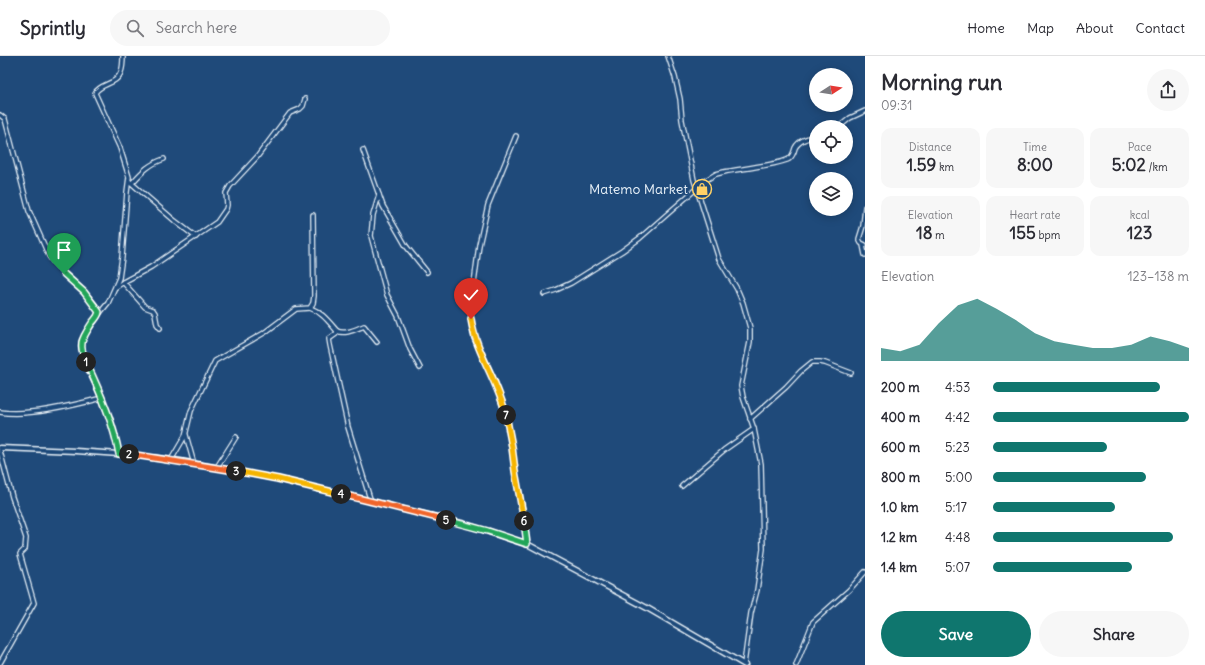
<!DOCTYPE html>
<meta charset="utf-8">
<style>
body{margin:0;font-family:Delius,sans-serif;background:#f7f7f7;color:#2b2b33;height:100vh;display:flex;flex-direction:column;font-size:15px;white-space:nowrap}
*{box-sizing:border-box;margin:0}
p{font-size:13px;color:#7c7c81}
.icon{flex:none;width:22px;height:22px;fill:none;stroke:currentColor;stroke-width:2;stroke-linecap:round;stroke-linejoin:round}
.map{position:relative;flex:1;overflow:hidden}
.drawer{display:flex;flex-direction:column;background:#fff;width:340px}
.drawer>*{flex:none}
.needle{width:26px;rotate:78deg}
.buttons{position:absolute;left:809px;top:12px;display:grid;gap:8px}
.buttons a{display:grid;place-items:center;width:44px;height:44px;border-radius:50%;background:#fff;box-shadow:0 2px 10px #0003;font-size:20px}
.pin{position:absolute;display:grid;place-items:center;width:34px;height:34px;color:#fff;margin:-41px -17px;border-radius:50% 50% 50% 0;rotate:-45deg;box-shadow:0 0 4px #0007}
.pin .icon{rotate:45deg}
.km{position:absolute;width:20px;height:20px;margin:-10px;border-radius:50%;background:#222;color:#fff;font-size:11px;line-height:20px;text-align:center}
.round{display:grid;place-items:center;flex:none;width:42px;height:42px;border-radius:21px;background:#f7f7f7}
.head{display:flex;align-items:center;justify-content:space-between;height:68px;padding:0 16px}
h1{font-size:22px;font-weight:700;line-height:30px}
.metrics{display:grid;grid-template-columns:repeat(3,1fr);gap:6px;height:68px;padding:4px 16px}
.metrics div{display:grid;align-content:center;border-radius:10px;background:#f7f7f7;text-align:center}
.metrics b{font-size:17px;font-weight:700}
.metrics small{font-size:11px;font-weight:400}
.metrics p{font-size:11px}
.chart{height:112px;padding:8px 16px}
.chart p{display:flex;justify-content:space-between}
.chart svg{width:100%;height:72px;margin-top:4px;fill:#0f766e;opacity:.7}
.primary-button{display:flex;gap:8px;margin-top:auto;padding:8px 16px}
.primary-button a{flex:1;height:46px;border-radius:24px;background:#0f766e;color:#fff;font-size:16px;font-weight:700;line-height:46px;text-align:center}
.primary-button a+a{background:#f7f7f7;color:#2b2b33}
ul{padding:0 16px;list-style:none;font-size:13px}
li{display:grid;grid-template-columns:64px 48px 1fr;align-items:center;height:30px}
li i{height:10px;border-radius:5px;background:#0f766e}
header{display:flex;align-items:center;gap:24px;box-sizing:border-box;height:56px;padding:0 20px;background:#fff;border-bottom:1px solid #e1e1e2}
header strong{font-size:19px}
nav{display:flex;gap:22px;margin-inline-start:auto;font-size:14px}
.search{width:280px;height:36px;background:#f7f7f7;display:flex;align-items:center;gap:10px;box-sizing:border-box;padding:0 14px;border-radius:22px;color:#7c7c81;font-size:15px}
main{display:flex;flex:1;min-height:0}
.map>svg:first-child{display:block}
.lines{fill:none;stroke-linecap:round;stroke-linejoin:round}
.minor-casing{stroke:#e8f1f8;stroke-width:6}
.tertiary-casing{stroke:#e8f1f8;stroke-width:7}
.minor{stroke:#1f4a7a;stroke-width:3.5}
.tertiary{stroke:#1f4a7a;stroke-width:4}
.split-1-casing{stroke:#fff;stroke-width:8}
.split-2-casing{stroke:#fff;stroke-width:8}
.split-3-casing{stroke:#fff;stroke-width:8}
.split-4-casing{stroke:#fff;stroke-width:8}
.split-5-casing{stroke:#fff;stroke-width:8}
.split-6-casing{stroke:#fff;stroke-width:8}
.split-7-casing{stroke:#fff;stroke-width:8}
.split-8-casing{stroke:#fff;stroke-width:8}
.split-1{stroke:#22a559;stroke-width:5}
.split-2{stroke:#22a559;stroke-width:5}
.split-3{stroke:#f0652b;stroke-width:5}
.split-4{stroke:#f5b400;stroke-width:5}
.split-5{stroke:#f0652b;stroke-width:5}
.split-6{stroke:#22a559;stroke-width:5}
.split-7{stroke:#f5b400;stroke-width:5}
.split-8{stroke:#f5b400;stroke-width:5}
.labels{text-anchor:middle;dominant-baseline:central;stroke-width:3;stroke-linejoin:round;paint-order:stroke}
.poi-label{font-size:14px;fill:#e8f1f8;stroke:#1f4a7a;text-anchor:end}
</style>
<header>
<strong>Sprintly</strong>
<div class="search"><svg class="icon" aria-label="search" viewBox="0 0 24 24"><circle cx="10" cy="10" r="6"/><path d="M15 15l6 6"/></svg>Search here</div>
<nav><a>Home</a><a>Map</a><a>About</a><a>Contact</a></nav>
</header>
<main>
<div class="map">
<svg width="865" height="609" viewBox="0 0 865 609">
<rect width="100%" height="100%" fill="#1f4a7a"/>
<filter id="ink" filterUnits="userSpaceOnUse"><feTurbulence type="fractalNoise" baseFrequency=".025" numOctaves="2"/><feDisplacementMap in="SourceGraphic" scale="8" xChannelSelector="R" yChannelSelector="G"/><feConvolveMatrix kernelMatrix="1 2 1 2 8 2 1 2 1" color-interpolation-filters="sRGB"/></filter>
<g filter="url(#ink)">
<g class="lines">
<!-- minor casing -->
<g class="minor-casing">
<g id="minor">
<path d="M 668,0 L 675,21 L 680,43 L 682,64 L 694,124 L 719,203 L 737,233 L 743,247 L 750,272 L 750,286 L 741,330 L 743,341 L 754,373 L 761,408 L 763,493 L 757,534 L 751,557 L 744,608"/>
<path d="M 0,59 L 5,63 L 29,155 L 49,200 C 63,221 86,233 99,255 C 99,265 80,278 81,290 C 82,305 98,332 104,347 C 111,363 116,380 119,397"/>
<path d="M 839,71 L 850,62 L 865,55"/>
<path d="M 516,80 L 488,149 L 479,189 L 471,251 L 471,263 L 474,282 L 494,323 L 504,351 L 512,391 L 515,415 L 524,460 L 527,488"/>
<path d="M 363,94 L 383,150 L 406,190 L 427,216"/>
<path d="M 129,125 L 175,165 L 196,181"/>
<path d="M 132,127 C 142,116 149,108 164,103"/>
<path d="M 696,129 L 699,128 L 716,118 L 724,116 C 738,113 779,109 789,103 C 793,100 794,96 795,92 C 799,84 808,82 816,80"/>
<path d="M 379,139 L 373,159 L 371,180 L 387,239 L 398,260 L 410,293 L 420,312"/>
<path d="M 865,151 L 863,170 L 859,183 L 861,187 L 865,189"/>
<path d="M 863,189 L 865,199"/>
<path d="M 123,226 L 145,251 L 153,254 L 155,257 L 157,268 L 160,272"/>
<path d="M 116,231 L 125,225 L 151,211 L 217,166 L 226,153 L 227,149 L 226,137 L 230,130 L 257,101 L 290,57 L 300,53 L 303,50 L 305,43"/>
<path d="M 544,238 L 556,234 L 571,227 L 622,195 L 640,182 L 697,132"/>
<path d="M 310,252 C 322,256 329,266 337,275 L 336,278 L 329,283 L 330,289 L 348,371 L 371,446"/>
<path d="M 99,258 L 108,247 L 119,222 L 122,201 L 127,136 L 129,121 L 120,92 L 95,37 C 100,27 117,29 121,16 C 123,11 123,5 123,0"/>
<path d="M 337,275 C 345,279 356,273 364,270 L 377,286"/>
<path d="M 0,356 C 27,361 75,349 102,342"/>
<path d="M 750,363 L 786,331 L 801,315 L 812,306 L 820,306 L 825,307 L 851,317"/>
<path d="M 186,379 L 194,408"/>
<path d="M 0,395 L 12,441 L 26,482 L 25,493 L 20,498 L 34,547 L 0,607"/>
<path d="M 171,404 L 185,380 L 191,355 L 215,305 L 264,277 L 296,253 L 310,252 L 313,247 L 314,240 L 313,159"/>
<path d="M 217,411 L 236,381"/>
<path d="M 682,430 L 724,394 L 754,373"/>
<path d="M 796,609 L 813,566 L 849,534 L 865,516"/>
</g>
</g>
<!-- tertiary casing -->
<g class="tertiary-casing">
<path id="tertiary" d="M 0,392 L 76,395 L 133,399 L 180,405 L 278,423 L 465,468 L 529,489 L 647,552 L 745,609"/>
</g>
<!-- minor -->
<use href="#minor" class="minor"/>
<!-- tertiary -->
<use href="#tertiary" class="tertiary"/>
</g>
</g>
<g class="lines" filter="url(#ink)">
<!-- split-1 casing -->
<g class="split-1-casing">
<path id="split-1" d="M 64,218 L 84,236 L 99,256 C 98,261 95,263 92,267 C 82,283 78,287 86,306"/>
</g>
<!-- split-2 casing -->
<g class="split-2-casing">
<path id="split-2" d="M 86,306 C 100,335 113,365 119,398 L 129,398"/>
</g>
<!-- split-3 casing -->
<g class="split-3-casing">
<path id="split-3" d="M 129,398 L 236,415"/>
</g>
<!-- split-4 casing -->
<g class="split-4-casing">
<path id="split-4" d="M 236,415 L 278,423 L 341,438"/>
</g>
<!-- split-5 casing -->
<g class="split-5-casing">
<path id="split-5" d="M 341,438 L 446,464"/>
</g>
<!-- split-6 casing -->
<g class="split-6-casing">
<path id="split-6" d="M 446,464 L 488,475 L 527,488 L 524,465"/>
</g>
<!-- split-7 casing -->
<g class="split-7-casing">
<path id="split-7" d="M 506,359 L 512,391 L 515,415 L 524,465"/>
</g>
<!-- split-8 casing -->
<g class="split-8-casing">
<path id="split-8" d="M 471,263 C 476,297 498,325 506,359"/>
</g>
<!-- split-1 -->
<use href="#split-1" class="split-1"/>
<!-- split-2 -->
<use href="#split-2" class="split-2"/>
<!-- split-3 -->
<use href="#split-3" class="split-3"/>
<!-- split-4 -->
<use href="#split-4" class="split-4"/>
<!-- split-5 -->
<use href="#split-5" class="split-5"/>
<!-- split-6 -->
<use href="#split-6" class="split-6"/>
<!-- split-7 -->
<use href="#split-7" class="split-7"/>
<!-- split-8 -->
<use href="#split-8" class="split-8"/>
</g>
<!-- icons -->
<defs>
<g id="shop-ring" transform="scale(1)"><circle r="9.5" fill="#1f4a7a" stroke="#ffd166" stroke-width="1.5"/><path d="M-5-2.5h2.3a2.7 3.5 0 0 1 5.4 0H5L5.5 6h-11ZM-1.5-2.5h3a1.5 2.3 0 0 0-3 0Z" fill="#ffd166"/></g>
</defs>
<g fill-rule="evenodd">
<use href="#shop-ring" x="702" y="133"/>
</g>
<g class="labels">
<!-- poi labels -->
<g class="poi-label">
<text x="688" y="133">Matemo Market</text>
</g>
</g>
</svg>
<div class="buttons">
<a><svg class="needle" viewBox="-14 -14 28 28"><path d="M0-13l5 13h-10z" fill="#e53935"/><path d="M0 13l5-13h-10z" fill="#7c7c81"/></svg></a>
<a><svg class="icon" aria-label="locate" viewBox="0 0 24 24"><circle cx="12" cy="12" r="6"/><path d="M12 2v4M12 18v4M2 12h4M18 12h4"/></svg></a>
<a><svg class="icon" aria-label="layers" viewBox="0 0 24 24"><path d="M12 4l9 5-9 5-9-5zM3 14l9 5 9-5"/></svg></a>
</div>
<div class="pin" style="left:64px;top:218px;background:#1e9e55"><svg class="icon" aria-label="arrive" viewBox="0 0 24 24"><path d="M6 21V4h12l-3 4 3 4H6"/></svg></div>
<div class="pin" style="left:471px;top:263px;background:#d93025"><svg class="icon" aria-label="check" viewBox="0 0 24 24"><path d="M5 12l5 5 9-10"/></svg></div>
<b class="km" style="left:86px;top:306px">1</b>
<b class="km" style="left:129px;top:398px">2</b>
<b class="km" style="left:236px;top:415px">3</b>
<b class="km" style="left:341px;top:438px">4</b>
<b class="km" style="left:446px;top:464px">5</b>
<b class="km" style="left:524px;top:465px">6</b>
<b class="km" style="left:506px;top:359px">7</b>
</div>
<section class="drawer">
<div class="head"><div><h1>Morning run</h1><p>09:31</p></div><a class="round"><svg class="icon" aria-label="share" viewBox="0 0 24 24"><path d="M12 15V3M7 8l5-5 5 5M5 13v7h14v-7"/></svg></a></div>
<div class="metrics">
<div><p>Distance</p><b>1.59<small> km</small></b></div>
<div><p>Time</p><b>8:00</b></div>
<div><p>Pace</p><b>5:02<small> /km</small></b></div>
</div>
<div class="metrics">
<div><p>Elevation</p><b>18<small> m</small></b></div>
<div><p>Heart rate</p><b>155<small> bpm</small></b></div>
<div><p>kcal</p><b>123</b></div>
</div>
<div class="chart"><p><span>Elevation</span>123–138 m</p>
<svg viewBox="0 0 160 44" preserveAspectRatio="none"><path d="M0 44V36L10 38L20 34L30 21L40 10L50 6L60 12L70 19L80 27L90 32L100 34L110 36L120 36L130 34L140 29L150 32L160 36V44z"/></svg>
</div>
<ul>
<li><b>200 m</b>4:53<i style="width:85%"></i></li>
<li><b>400 m</b>4:42<i style="width:100%"></i></li>
<li><b>600 m</b>5:23<i style="width:58%"></i></li>
<li><b>800 m</b>5:00<i style="width:78%"></i></li>
<li><b>1.0 km</b>5:17<i style="width:62%"></i></li>
<li><b>1.2 km</b>4:48<i style="width:92%"></i></li>
<li><b>1.4 km</b>5:07<i style="width:71%"></i></li>
</ul>
<div class="primary-button"><a>Save</a><a>Share</a></div>
</section>
</main>
